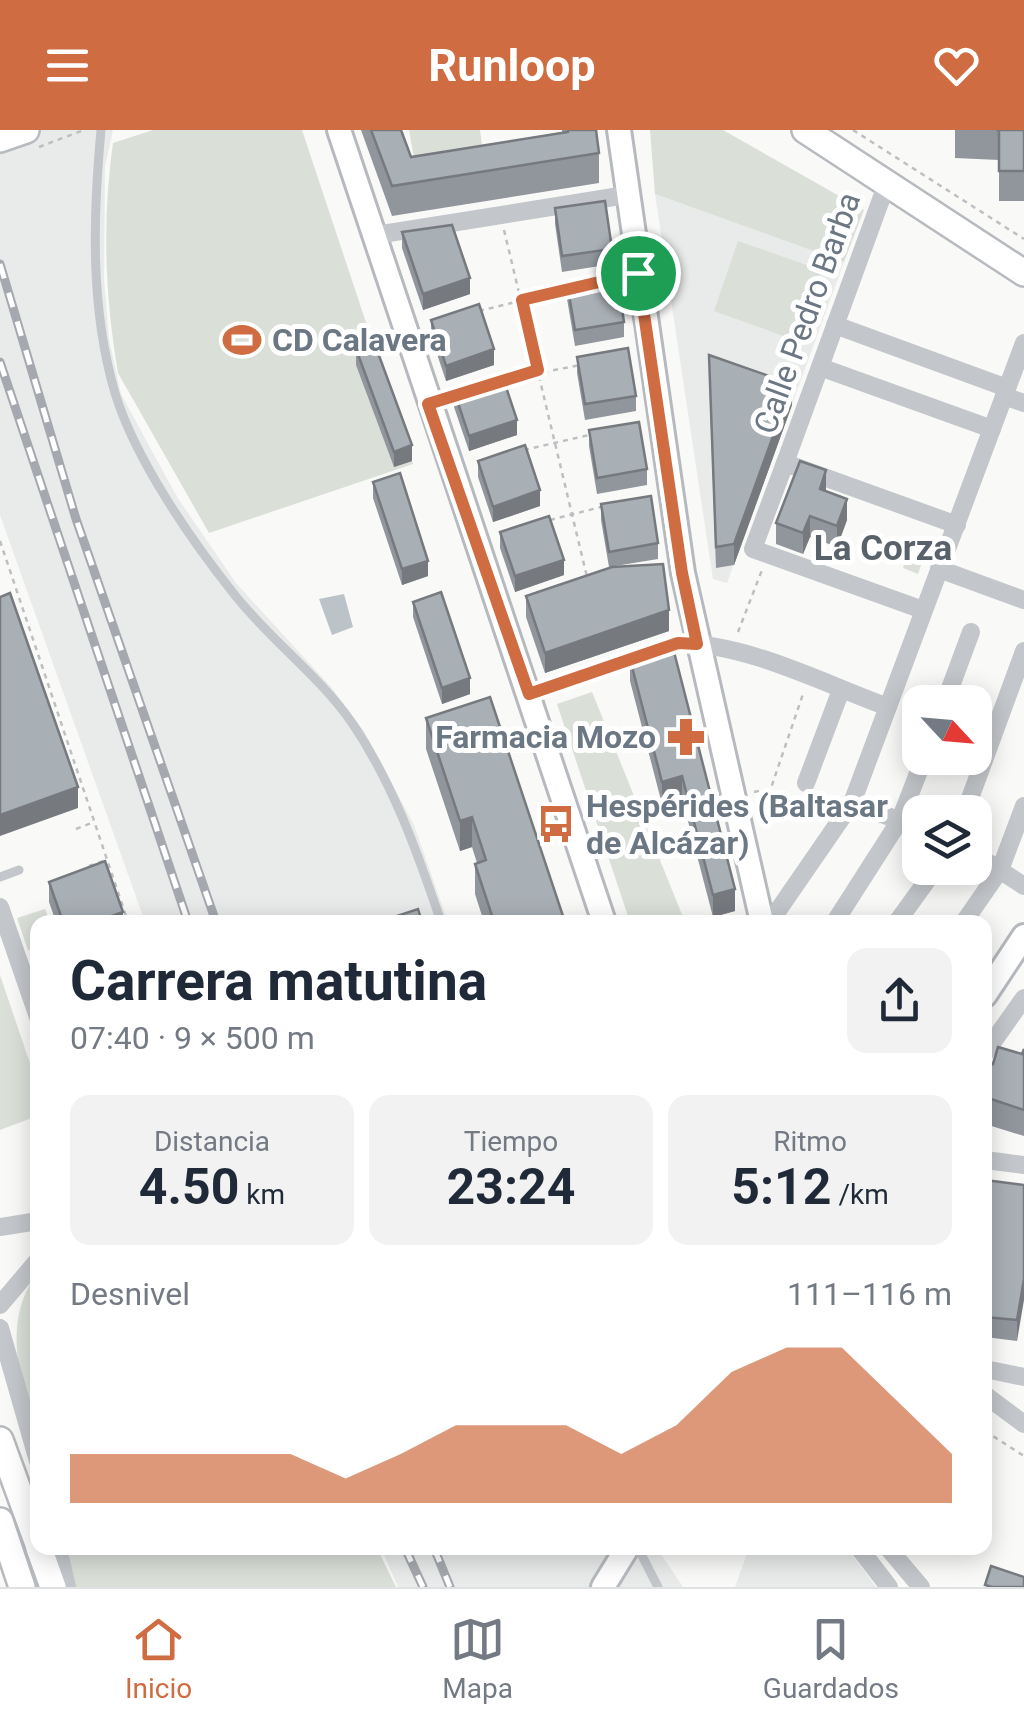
<!DOCTYPE html>
<html lang="es">
<meta charset="utf-8">
<style>
body{margin:0;font-family:Roboto,sans-serif;background:#f2f2f3;color:#1f2937;height:100vh;display:flex;flex-direction:column;font-size:38px;white-space:nowrap}
*{box-sizing:border-box;margin:0}
p{font-size:32px;color:#747a83}
.icon{flex:none;width:55px;height:55px;fill:none;stroke:currentColor;stroke-width:2;stroke-linecap:round;stroke-linejoin:round}
.map{position:relative;flex:1;overflow:hidden}
.details{position:absolute;left:30px;top:785px;width:962px;height:640px;display:flex;flex-direction:column;background:#fff;border-radius:20px;box-shadow:0 5px 25px #0003}
.details>*{flex:none}
.needle{width:65px;rotate:116deg}
.controls{position:absolute;left:902px;top:555px;display:grid;gap:20px}
.controls a{display:grid;place-items:center;width:90px;height:90px;border-radius:20px;background:#fff;box-shadow:0 5px 25px #0003;font-size:50px}
.pin{position:absolute;display:grid;place-items:center;width:85px;height:85px;color:#fff;margin:-42px;border:5px solid #fff;border-radius:50%;box-shadow:0 2px 10px #0007}
.round{display:grid;place-items:center;flex:none;width:105px;height:105px;border-radius:20px;background:#f2f2f3}
.summary{display:flex;align-items:center;justify-content:space-between;height:170px;padding:0 40px}
h1{font-size:55px;font-weight:700;line-height:75px}
.figures{display:grid;grid-template-columns:repeat(3,1fr);gap:15px;height:170px;padding:10px 40px}
.figures div{display:grid;align-content:center;border-radius:20px;background:#f2f2f3;text-align:center}
.figures b{font-size:50px;font-weight:700}
.figures small{font-size:28px;font-weight:400}
.figures p{font-size:28px}
.chart{height:280px;padding:20px 40px}
.chart p{display:flex;justify-content:space-between}
.chart svg{width:100%;height:180px;margin-top:10px;fill:#cf6c41;opacity:.7}
header{display:flex;justify-content:space-between;align-items:center;height:130px;padding:0 40px;background:#cf6c41;color:#fff;font-size:45px;font-weight:700}
.menu{display:flex;justify-content:space-around;align-items:center;height:140px;border-top:2px solid #e0e1e3;background:#fff;font-size:28px;color:#747a83}
.menu a{display:grid;justify-items:center;gap:5px}
.menu .current{color:#cf6c41}
.map>svg:first-child{display:block}
.built{fill:#e9ebea}
.green{fill:#dadfd8}
.water{fill:#bbc3c8}
.lines{fill:none;stroke-linecap:round;stroke-linejoin:round}
.secondary-casing{stroke:#b6babe;stroke-width:28}
.primary-casing{stroke:#b7babe;stroke-width:30}
.path{stroke:#bdbfc2;stroke-width:2.5;stroke-dasharray:5 5;stroke-linecap:butt}
.lane{stroke:#c3c6ca;stroke-width:9}
.street{stroke:#c3c6ca;stroke-width:18}
.secondary{stroke:#fff;stroke-width:22}
.primary{stroke:#fff;stroke-width:25}
.rail-casing{stroke:#a5a9af;stroke-width:9}
.rail{stroke:#fff;stroke-width:5;stroke-dasharray:15;stroke-linecap:butt}
.wall{fill:#90969c}
.shaded-wall{fill:#767a7f}
.building{fill:#a8afb5;stroke:#767a7f;stroke-width:2.5}
.route-casing{stroke:#fff;stroke-width:20}
.route{stroke:#cf6c41;stroke-width:12}
.labels{text-anchor:middle;dominant-baseline:central;stroke-width:10;stroke-linejoin:round;paint-order:stroke}
.street-label{font-size:32px;fill:#6c7784;stroke:#fff}
.poi-label{font-size:32px;font-weight:bold;fill:#6c7784;stroke:#fff;text-anchor:start}
.neighbourhood-label{font-size:35px;font-weight:bold;fill:#59616a;stroke:#fff}
</style>
<header><svg class="icon" aria-label="menu" viewBox="0 0 24 24"><path d="M4 6h16M4 12h16M4 18h16"/></svg>Runloop<svg class="icon" aria-label="heart" viewBox="0 0 24 24"><path d="M12 20l-8-8c-3-5 5-10 8-4 3-6 11-1 8 4z"/></svg></header>
<div class="map">
<svg width="1024" height="1457" viewBox="0 0 1024 1457">
<rect width="100%" height="100%" fill="#f9f9f7"/>
<!-- built -->
<g class="built">
<path d="M 0,0 L 113,0 L 105,37 L 104,149 L 109,209 L 121,264 L 177,367 L 236,453 L 331,557 L 364,601 L 414,695 L 448,792 L 145,792 L 0,385 Z"/>
<path d="M 655,64 L 844,132 L 727,453 L 713,449 Z"/>
<path d="M 381,1418 L 657,1418 L 683,1457 L 398,1457 Z"/>
<path d="M 749,1418 L 847,1418 L 876,1457 L 735,1457 Z"/>
</g>
<!-- green -->
<g class="green">
<path d="M 153,0 L 302,0 L 413,334 L 209,403 L 118,243 C 105,167 102,90 113,13 Z"/>
<path d="M 409,0 L 480,0 L 483,23 L 415,34 Z"/>
<path d="M 650,0 L 723,0 L 864,80 L 844,132 L 655,64 Z"/>
<path d="M 738,111 L 821,140 L 797,211 L 714,181 Z"/>
<path d="M 911,414 L 926,420 L 918,444 L 903,438 Z"/>
<path d="M 592,562 L 685,792 L 630,792 L 557,574 Z"/>
<path d="M 45,779 L 50,792 L 38,792 L 37,817 L 28,820 L 17,788 Z"/>
<path d="M 0,845 L 37,954 L 37,986 L 0,1000 Z"/>
<path d="M 37,1143 L 37,1310 C 22,1250 0,1196 37,1143 Z"/>
<path d="M 65,1418 L 377,1418 L 396,1457 L 75,1457 Z"/>
</g>
<!-- water -->
<path class="water" d="M 344,464 L 353,497 L 332,505 L 319,469 Z"/>
<g class="lines">
<!-- secondary casing -->
<g class="secondary-casing">
<g id="secondary">
<path d="M 339,0 L 604,792"/>
<path d="M 619,0 L 683,443 L 762,792"/>
<path d="M 985,865 L 1024,806"/>
<path d="M 603,1457 L 627,1418"/>
</g>
</g>
<!-- primary casing -->
<g class="primary-casing">
<g id="primary">
<path d="M 805,0 L 1024,143"/>
<path d="M 0,9 L 26,0"/>
<path d="M 0,1310 L 38,1414"/>
<path d="M 0,1391 L 22,1457"/>
<path d="M 39,1418 L 53,1457"/>
</g>
</g>
<!-- path -->
<g class="path">
<path d="M 853,0 L 1024,109"/>
<path d="M 39,17 L 84,0"/>
<path d="M 504,100 L 587,447"/>
<path d="M 479,181 L 569,159"/>
<path d="M 504,250 L 580,235"/>
<path d="M 524,320 L 589,305"/>
<path d="M 550,390 L 601,377"/>
<path d="M 0,411 L 128,792"/>
<path d="M 738,502 L 762,440"/>
<path d="M 754,662 L 771,658 L 803,564"/>
<path d="M 76,699 L 94,692"/>
<path d="M 89,736 L 106,730"/>
<path d="M 985,1301 L 1024,1326"/>
</g>
<!-- lane -->
<g class="lane">
<path d="M 101,0 C 93,87 90,178 115,263 C 135,329 191,410 234,464 C 270,510 319,545 352,593 C 393,653 418,724 441,792"/>
<path d="M 0,747 L 19,740"/>
<path d="M 638,1418 L 658,1457"/>
</g>
<!-- street -->
<g class="street">
<path d="M 376,105 L 626,65"/>
<path d="M 835,195 L 1007,258"/>
<path d="M 820,237 L 992,299"/>
<path d="M 1004,266 L 1024,273"/>
<path d="M 785,333 L 887,53"/>
<path d="M 939,439 L 1024,470"/>
<path d="M 923,480 L 753,419 L 785,333 L 957,395"/>
<path d="M 529,564 L 678,513 C 749,514 822,553 888,577"/>
<path d="M 945,572 L 971,502"/>
<path d="M 806,653 L 841,560"/>
<path d="M 852,673 L 920,698"/>
<path d="M 965,682 L 1024,521"/>
<path d="M 975,724 L 1024,756"/>
<path d="M 0,777 L 38,887"/>
<path d="M 836,790 L 900,690 L 924,628"/>
<path d="M 770,792 L 852,673 L 1024,213"/>
<path d="M 897,792 L 936,738"/>
<path d="M 964,792 L 1000,740 L 1024,676"/>
<path d="M 985,923 L 1024,868"/>
<path d="M 985,1030 L 1024,1035"/>
<path d="M 0,1097 L 38,1091"/>
<path d="M 0,1175 L 38,1130"/>
<path d="M 0,1198 L 38,1331"/>
<path d="M 985,1239 L 1024,1247"/>
<path d="M 985,1265 L 1024,1294"/>
<path d="M 58,1418 L 67,1457"/>
<path d="M 859,1418 L 889,1457"/>
<path d="M 888,1418 L 921,1457"/>
</g>
<!-- secondary -->
<use href="#secondary" class="secondary"/>
<!-- primary -->
<use href="#primary" class="primary"/>
<!-- rail casing -->
<g class="rail-casing">
<g id="rail">
<path d="M 0,134 L 76,389 L 216,792"/>
<path d="M 0,232 L 188,792"/>
<path d="M 405,1418 L 423,1457"/>
<path d="M 434,1418 L 450,1457"/>
</g>
</g>
<!-- rail -->
<use href="#rail" class="rail"/>
</g>
<!-- wall -->
<g class="wall">
<path d="M 361,0 L 401,0 L 411,27 L 562,2 L 562,0 L 596,0 L 599,23 L 599,53 L 392,86 Z"/>
<path d="M 955,0 L 1024,0 L 1024,71 L 999,71 L 999,30 L 955,28 Z"/>
<path d="M 555,78 L 612,119 L 612,134 L 562,142 L 555,94 Z"/>
<path d="M 402,102 L 470,164 L 423,180 L 402,118 Z"/>
<path d="M 567,153 L 624,192 L 624,207 L 575,216 L 567,169 Z"/>
<path d="M 431,190 L 494,235 L 446,251 L 431,206 Z"/>
<path d="M 356,219 L 412,331 L 394,337 L 356,235 Z"/>
<path d="M 577,227 L 636,266 L 636,281 L 585,290 L 577,243 Z"/>
<path d="M 709,246 L 792,275 L 734,435 L 716,438 Z"/>
<path d="M 454,261 L 517,305 L 469,321 L 454,277 Z"/>
<path d="M 589,300 L 647,339 L 647,355 L 597,364 L 589,316 Z"/>
<path d="M 478,331 L 540,376 L 493,392 L 478,347 Z"/>
<path d="M 373,352 L 428,446 L 402,455 L 373,368 Z"/>
<path d="M 826,361 L 847,390 L 837,417 L 810,407 L 803,424 L 776,414 L 776,393 Z"/>
<path d="M 601,374 L 658,413 L 658,429 L 609,437 L 601,390 Z"/>
<path d="M 500,402 L 564,445 L 515,462 L 500,418 Z"/>
<path d="M 526,466 L 669,501 L 545,543 L 526,487 Z"/>
<path d="M 413,472 L 470,564 L 442,574 L 413,487 Z"/>
<path d="M 630,529 L 735,759 L 735,781 L 713,787 L 682,668 L 662,674 L 630,551 Z"/>
<path d="M 426,588 L 565,792 L 484,792 L 475,764 L 475,734 L 477,733 L 472,717 L 460,721 L 426,619 Z"/>
<path d="M 49,752 L 123,792 L 56,792 L 49,772 Z"/>
<path d="M 38,809 L 38,841 L 34,831 L 34,811 Z"/>
<path d="M 1024,919 L 1024,1006 L 985,994 L 985,931 L 993,934 L 1022,924 Z"/>
<path d="M 985,1050 L 1024,1055 L 1017,1211 L 985,1207 Z"/>
</g>
<!-- shaded-wall -->
<g class="shaded-wall">
<path d="M 470,148 L 470,164 L 423,180 L 423,164 Z"/>
<path d="M 494,219 L 494,235 L 446,251 L 446,236 Z"/>
<path d="M 792,254 L 792,275 L 734,435 L 734,414 Z"/>
<path d="M 517,290 L 517,305 L 469,321 L 469,306 Z"/>
<path d="M 412,315 L 412,331 L 394,337 L 394,322 Z"/>
<path d="M 826,340 L 826,361 L 820,359 Z"/>
<path d="M 540,360 L 540,376 L 493,392 L 493,377 Z"/>
<path d="M 847,369 L 847,390 L 837,417 L 837,396 Z"/>
<path d="M 810,386 L 810,407 L 803,424 L 803,403 Z"/>
<path d="M 564,430 L 564,445 L 515,462 L 515,446 Z"/>
<path d="M 428,431 L 428,446 L 402,455 L 402,439 Z"/>
<path d="M 669,480 L 669,501 L 545,543 L 545,523 Z"/>
<path d="M 470,548 L 470,564 L 442,574 L 442,558 Z"/>
<path d="M 682,646 L 682,668 L 662,674 L 662,652 Z"/>
<path d="M 78,657 L 78,678 L 0,706 L 0,685 Z"/>
<path d="M 472,687 L 472,717 L 460,721 L 460,691 Z"/>
<path d="M 735,759 L 735,781 L 713,787 L 713,765 Z"/>
<path d="M 123,782 L 123,792 L 95,792 Z"/>
<path d="M 1024,1149 L 1024,1170 L 1017,1211 L 1017,1190 Z"/>
</g>
<!-- building -->
<g class="building">
<path d="M 371,0 L 401,0 L 411,27 L 568,2 L 568,0 L 596,0 L 599,23 L 392,56 Z"/>
<path d="M 996,0 L 1024,0 L 1024,41 L 999,41 L 999,0 Z"/>
<path d="M 605,71 L 612,119 L 562,126 L 555,78 Z"/>
<path d="M 452,95 L 470,148 L 423,164 L 402,102 Z"/>
<path d="M 617,145 L 624,192 L 575,200 L 567,153 Z"/>
<path d="M 479,174 L 494,219 L 446,236 L 431,190 Z"/>
<path d="M 374,212 L 412,315 L 394,322 L 356,219 Z"/>
<path d="M 628,218 L 636,266 L 585,274 L 577,227 Z"/>
<path d="M 709,225 L 792,254 L 734,414 L 716,417 Z"/>
<path d="M 502,245 L 517,290 L 469,306 L 454,261 Z"/>
<path d="M 639,292 L 647,339 L 597,348 L 589,300 Z"/>
<path d="M 525,315 L 540,360 L 493,377 L 478,331 Z"/>
<path d="M 800,331 L 826,340 L 820,359 L 847,369 L 837,396 L 810,386 L 803,403 L 776,393 Z"/>
<path d="M 400,343 L 428,431 L 402,439 L 373,352 Z"/>
<path d="M 651,366 L 658,413 L 609,422 L 601,374 Z"/>
<path d="M 549,386 L 564,430 L 515,446 L 500,402 Z"/>
<path d="M 663,434 L 669,480 L 545,523 L 526,466 L 612,437 Z"/>
<path d="M 441,462 L 470,548 L 442,558 L 413,472 Z"/>
<path d="M 10,463 L 78,657 L 0,685 L 0,467 Z"/>
<path d="M 673,518 L 735,759 L 713,765 L 682,646 L 662,652 L 630,529 Z"/>
<path d="M 490,567 L 565,792 L 494,792 L 475,734 L 486,730 L 472,687 L 460,691 L 426,588 Z"/>
<path d="M 105,731 L 123,782 L 95,792 L 63,792 L 49,752 Z"/>
<path d="M 418,779 L 422,792 L 379,792 Z"/>
<path d="M 998,917 L 1022,924 L 1024,919 L 1024,980 L 985,967 L 985,960 L 988,950 L 985,949 L 985,931 L 993,934 Z"/>
<path d="M 985,1050 L 1024,1055 L 1024,1149 L 1017,1190 L 985,1187 Z"/>
<path d="M 991,1436 L 1024,1447 L 1024,1457 L 992,1457 L 985,1455 Z"/>
</g>
<g class="lines">
<!-- route casing -->
<g class="route-casing">
<path id="route" d="M 638,143 L 682,443 L 697,514 L 678,513 L 529,564 L 428,274 L 538,240 L 522,170 Z"/>
</g>
<!-- route -->
<use href="#route" class="route"/>
</g>
<!-- icons -->
<defs>
<g id="stadium-bare" transform="scale(3)"><path d="M0-5a6.5 5 0 1 0 0 10a6.5 5 0 1 0 0-10ZM-3.5-1.8h7v3.6h-7Z" fill="#cf6c41" stroke="#fff" stroke-width="2.5" paint-order="stroke"/></g>
<g id="pharmacy-bare" transform="scale(3)"><path d="M-2-6h4v4h4v4h-4v4h-4v-4h-4v-4h4Z" fill="#cf6c41" stroke="#fff" stroke-width="2.5" paint-order="stroke"/></g>
<g id="bus-bare" transform="scale(3)"><path d="M-5-6H5V4H4V6H2V4H-2V6H-4V4H-5ZM-3.5-4V0h7V-4ZM-3.5 1.2v1.5H-2V1.2ZM2 1.2v1.5H3.5V1.2Z" fill="#cf6c41" stroke="#fff" stroke-width="2.5" paint-order="stroke"/></g>
</defs>
<g fill-rule="evenodd">
<use href="#stadium-bare" x="242" y="210"/>
<use href="#pharmacy-bare" x="686" y="607"/>
<use href="#bus-bare" x="556" y="694"/>
</g>
<g class="labels">
<!-- street labels -->
<g class="street-label">
<text transform="translate(807 183) rotate(-70)">Calle Pedro Barba</text>
</g>
<!-- poi labels -->
<g class="poi-label">
<text x="272" y="210">CD Calavera</text>
<text x="656" y="607" text-anchor="end">Farmacia Mozo</text>
<text x="586" y="676">Hespérides (Baltasar<tspan x="586" dy="37">de Alcázar)</tspan></text>
</g>
<!-- neighbourhood labels -->
<g class="neighbourhood-label">
<text x="883" y="418">La Corza</text>
</g>
</g>
</svg>
<div class="controls">
<a><svg class="needle" viewBox="-14 -14 28 28"><path d="M0-13l5 13h-10z" fill="#e53935"/><path d="M0 13l5-13h-10z" fill="#747a83"/></svg></a>
<a><svg class="icon" aria-label="layers" viewBox="0 0 24 24"><path d="M12 4l9 5-9 5-9-5zM3 14l9 5 9-5"/></svg></a>
</div>
<div class="pin" style="left:638px;top:143px;background:#1e9e55"><svg class="icon" aria-label="arrive" viewBox="0 0 24 24"><path d="M6 21V4h12l-3 4 3 4H6"/></svg></div>
<section class="details">
<div class="summary"><div><h1>Carrera matutina</h1><p>07:40 · 9 × 500 m</p></div><a class="round"><svg class="icon" aria-label="share" viewBox="0 0 24 24"><path d="M12 15V3M7 8l5-5 5 5M5 13v7h14v-7"/></svg></a></div>
<div class="figures">
<div><p>Distancia</p><b>4.50<small> km</small></b></div>
<div><p>Tiempo</p><b>23:24</b></div>
<div><p>Ritmo</p><b>5:12<small> /km</small></b></div>
</div>
<div class="chart"><p><span>Desnivel</span>111–116 m</p>
<svg viewBox="0 0 160 44" preserveAspectRatio="none"><path d="M0 44V32L10 32L20 32L30 32L40 32L50 38L60 32L70 25L80 25L90 25L100 32L110 25L120 12L130 6L140 6L150 19L160 32V44z"/></svg>
</div>
</section>
</div>
<nav class="menu">
<a class="current"><svg class="icon" aria-label="home" viewBox="0 0 24 24"><path d="M3 11l9-7 9 7M6 9v11h12V9"/></svg>Inicio</a>
<a><svg class="icon" aria-label="map" viewBox="0 0 24 24"><path d="M3 6l6-2 6 2 6-2v14l-6 2-6-2-6 2zM9 4v14M15 6v14"/></svg>Mapa</a>
<a><svg class="icon" aria-label="saved" viewBox="0 0 24 24"><path d="M7 4h10v16l-5-4-5 4z"/></svg>Guardados</a>
</nav>
